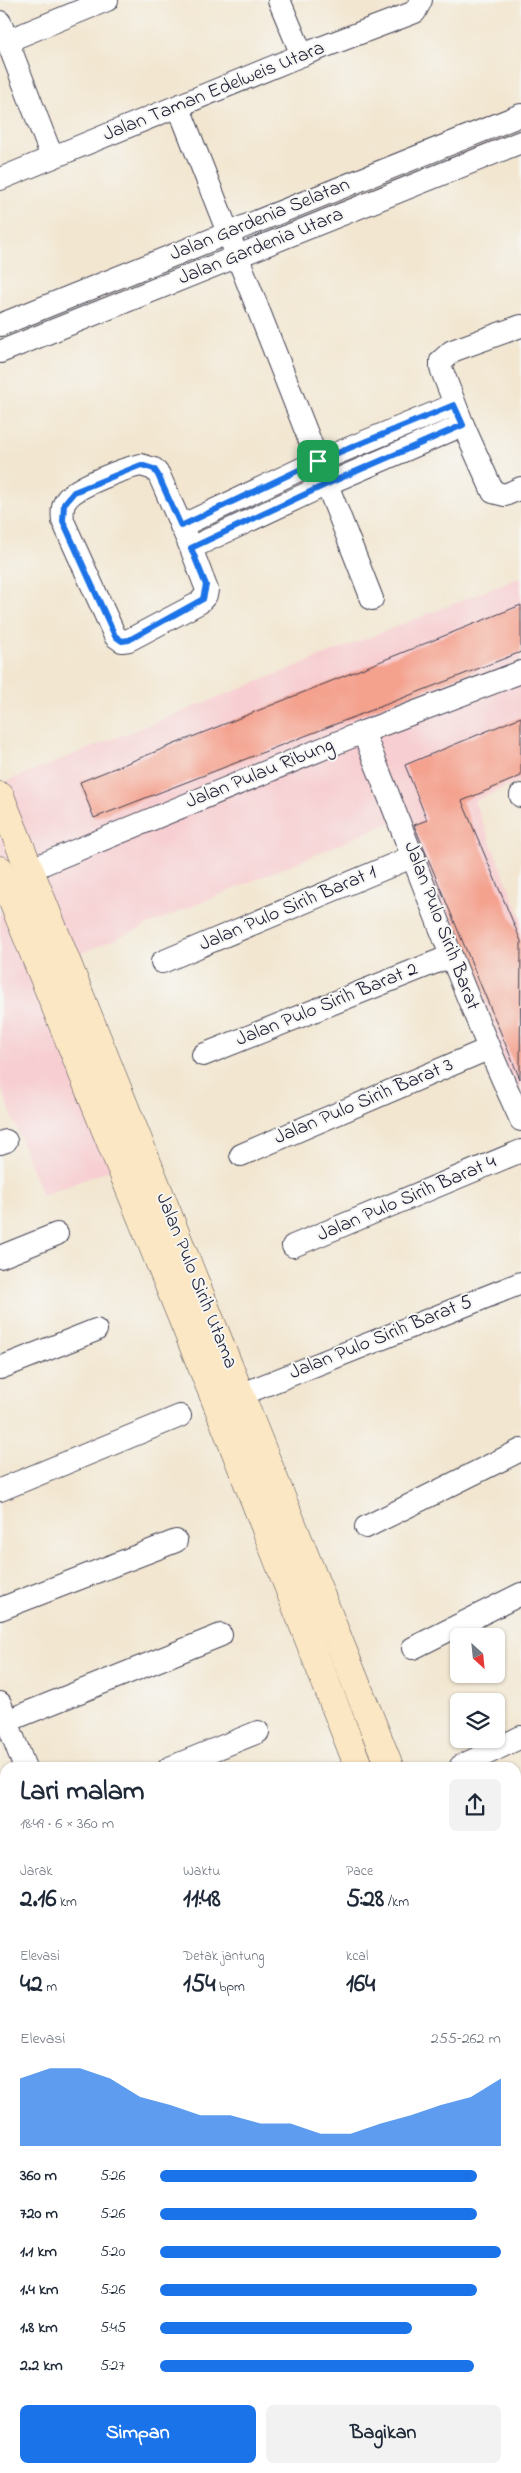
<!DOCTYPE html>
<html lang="id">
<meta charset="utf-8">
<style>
body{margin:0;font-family:"Indie Flower",sans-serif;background:#f2f2f3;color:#1f2937;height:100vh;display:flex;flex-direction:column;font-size:19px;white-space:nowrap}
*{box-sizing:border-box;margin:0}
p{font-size:16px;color:#747a83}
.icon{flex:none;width:28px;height:28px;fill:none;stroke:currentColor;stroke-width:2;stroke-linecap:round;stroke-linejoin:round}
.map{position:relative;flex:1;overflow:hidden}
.sheet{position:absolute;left:0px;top:1762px;width:521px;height:711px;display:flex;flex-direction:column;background:#fff;border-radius:15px 15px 0 0;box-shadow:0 1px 4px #0004}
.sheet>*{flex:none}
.needle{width:32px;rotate:153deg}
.buttons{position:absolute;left:450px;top:1628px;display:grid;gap:10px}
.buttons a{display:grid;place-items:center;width:55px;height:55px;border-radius:8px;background:#fff;box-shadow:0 1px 4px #0004;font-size:25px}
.pin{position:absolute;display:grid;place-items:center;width:42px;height:42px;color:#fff;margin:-21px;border-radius:10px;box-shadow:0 2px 8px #0006}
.round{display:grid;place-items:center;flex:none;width:52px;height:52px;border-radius:8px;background:#f2f2f3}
.overview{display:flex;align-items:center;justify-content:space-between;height:85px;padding:0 20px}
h1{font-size:28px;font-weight:800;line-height:38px}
.stats{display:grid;grid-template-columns:repeat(3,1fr);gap:8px;height:85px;padding:5px 20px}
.stats div{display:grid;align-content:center}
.stats b{font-size:25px;font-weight:800}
.stats small{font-size:14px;font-weight:400}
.stats p{font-size:14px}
.chart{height:140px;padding:10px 20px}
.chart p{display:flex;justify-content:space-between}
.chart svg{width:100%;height:90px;margin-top:5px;fill:#1a73e8;opacity:.7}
.button{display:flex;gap:10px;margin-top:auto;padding:10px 20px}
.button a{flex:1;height:58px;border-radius:8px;background:#1a73e8;color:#fff;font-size:20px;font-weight:800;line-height:58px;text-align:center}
.button a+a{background:#f2f2f3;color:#1f2937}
ul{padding:0 20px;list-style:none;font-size:16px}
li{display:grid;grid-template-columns:80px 60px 1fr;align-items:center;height:38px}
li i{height:12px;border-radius:6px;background:#1a73e8}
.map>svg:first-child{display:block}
.built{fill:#f7cfd2}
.building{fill:#f4a18e}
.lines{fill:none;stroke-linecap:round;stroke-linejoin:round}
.street-casing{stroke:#413f51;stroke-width:24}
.secondary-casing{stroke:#413f51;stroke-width:29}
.street{stroke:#fff;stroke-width:22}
.secondary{stroke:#fbe7c3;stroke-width:28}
.route-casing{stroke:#fff;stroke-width:10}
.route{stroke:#1a73e8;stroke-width:6}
.labels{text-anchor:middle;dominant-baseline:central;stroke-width:4;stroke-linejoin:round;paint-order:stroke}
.street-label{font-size:20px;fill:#22223b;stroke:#f6f6f2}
</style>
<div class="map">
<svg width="521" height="2473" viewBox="0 0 521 2473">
<rect width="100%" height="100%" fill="#f6f6f2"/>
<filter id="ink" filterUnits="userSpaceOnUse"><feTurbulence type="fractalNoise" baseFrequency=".02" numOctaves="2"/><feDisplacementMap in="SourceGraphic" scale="10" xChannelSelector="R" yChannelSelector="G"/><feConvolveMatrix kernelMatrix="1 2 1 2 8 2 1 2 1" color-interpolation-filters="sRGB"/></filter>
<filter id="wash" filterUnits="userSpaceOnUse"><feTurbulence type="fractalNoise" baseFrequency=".0096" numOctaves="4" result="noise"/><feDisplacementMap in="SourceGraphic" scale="20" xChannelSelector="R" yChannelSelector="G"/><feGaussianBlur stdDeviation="1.12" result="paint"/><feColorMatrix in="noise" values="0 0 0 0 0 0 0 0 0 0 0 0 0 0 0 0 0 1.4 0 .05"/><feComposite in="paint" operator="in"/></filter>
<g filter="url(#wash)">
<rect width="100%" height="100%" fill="#f2e6d0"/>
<!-- built -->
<g class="built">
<path d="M 521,577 L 521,781 L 474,801 L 521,918 L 521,1118 L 392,822 L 72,957 L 146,1156 L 42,1196 L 0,1084 L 0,784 Z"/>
<path d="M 516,2217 L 521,2230 L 521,2320 L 516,2322 Z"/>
</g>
<g id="blocks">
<!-- building -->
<g class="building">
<path d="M 521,605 L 521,652 L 94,818 L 80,782 Z"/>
<path d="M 521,717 L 521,776 L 462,801 L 521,941 L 520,1079 L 414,825 L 427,820 L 405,765 Z"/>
</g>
</g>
</g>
<g filter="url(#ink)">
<use href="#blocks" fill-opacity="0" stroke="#413f51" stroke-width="1"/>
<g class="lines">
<!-- street casing -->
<g class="street-casing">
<g id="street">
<path d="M 279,0 L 302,55"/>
<path d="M 0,22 L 52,157"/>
<path d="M 7,41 L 107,0"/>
<path d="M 179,108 L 372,599"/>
<path d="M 0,179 L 302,55 L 415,12 L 421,0"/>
<path d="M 0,325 L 521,115"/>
<path d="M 521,326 L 452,351 L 441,361 L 441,368 L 463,425 L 493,492 L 505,495 L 521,488"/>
<path d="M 0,352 L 521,142"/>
<path d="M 141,465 L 154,469 L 159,475 L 191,548 L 207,590 L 206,595 L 199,603 L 129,640 L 122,641 L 115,636 L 63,521 C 62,512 62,505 67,499 C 77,486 125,468 141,465 Z"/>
<path d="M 181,526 L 318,461 L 454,405"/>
<path d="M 191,548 L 327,484 L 463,425"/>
<path d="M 363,732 C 416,861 462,993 521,1120"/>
<path d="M 521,795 L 521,796"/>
<path d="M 31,869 L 363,732 L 521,672"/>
<path d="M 162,962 L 414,856"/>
<path d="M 203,1055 L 451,956"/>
<path d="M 0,1143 L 6,1141"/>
<path d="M 241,1155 L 488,1049"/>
<path d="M 293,1246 L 521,1151"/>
<path d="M 0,1257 L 57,1234"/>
<path d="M 0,1368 L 96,1330"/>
<path d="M 225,1401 L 521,1283"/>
<path d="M 0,1490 L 180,1416"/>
<path d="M 366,1527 L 521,1450"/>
<path d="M 0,1609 L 176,1541"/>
<path d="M 413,1648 L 521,1594"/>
<path d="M 0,1703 L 25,1768"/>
<path d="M 7,1721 L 221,1635"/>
<path d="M 461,1766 L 521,1737"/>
<path d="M 169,1768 L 258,1732"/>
<path d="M 516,1887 L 521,1885"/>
<path d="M 0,1888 L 5,1886"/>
<path d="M 0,2028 L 5,2040"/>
<path d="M 0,2160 L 5,2158"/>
<path d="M 0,2253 L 5,2251"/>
<path d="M 0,2342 L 5,2340"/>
<path d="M 516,2384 L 521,2396"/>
<path d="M 0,2433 L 5,2431"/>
<path d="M 177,2469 L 179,2473"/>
<path d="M 129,2473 L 140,2469"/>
<path d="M 356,2473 L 366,2469"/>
</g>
</g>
<!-- secondary casing -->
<g class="secondary-casing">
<g id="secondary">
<path d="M 0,796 L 390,1768"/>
<path d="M 0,870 L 217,1404 L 359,1768"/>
<path d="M 516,2082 L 521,2094"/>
<path d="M 516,2165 L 521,2177"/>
</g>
</g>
<!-- street -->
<use href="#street" class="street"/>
<!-- secondary -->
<use href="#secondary" class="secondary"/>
</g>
</g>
<g class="lines" filter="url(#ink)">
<!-- route casing -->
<g class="route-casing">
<path id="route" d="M 454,405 L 463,425 L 327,484 L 191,548 L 206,585 L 203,599 L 129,640 L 122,641 L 115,636 L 63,521 L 64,504 L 74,492 L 141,465 L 154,469 L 158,475 L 181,526 L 318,461 Z"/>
</g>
<!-- route -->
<use href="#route" class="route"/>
</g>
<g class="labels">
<!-- street labels -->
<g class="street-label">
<text transform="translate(214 92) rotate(-22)">Jalan Taman Edelweis Utara</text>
<text transform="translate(260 220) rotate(-22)">Jalan Gardenia Selatan</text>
<text transform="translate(261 247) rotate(-22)">Jalan Gardenia Utara</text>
<text transform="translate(260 774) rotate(-22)">Jalan Pulau Ribung</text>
<text transform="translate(288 909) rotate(-23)">Jalan Pulo Sirih Barat 1</text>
<text transform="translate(441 926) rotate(69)">Jalan Pulo Sirih Barat</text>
<text transform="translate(327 1005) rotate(-22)">Jalan Pulo Sirih Barat 2</text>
<text transform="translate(364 1102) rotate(-23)">Jalan Pulo Sirih Barat 3</text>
<text transform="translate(407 1199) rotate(-23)">Jalan Pulo Sirih Barat 4</text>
<text transform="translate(196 1281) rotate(68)">Jalan Pulo Sirih Utama</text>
<text transform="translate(381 1338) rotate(-22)">Jalan Pulo Sirih Barat 5</text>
</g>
</g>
</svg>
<div class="buttons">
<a><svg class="needle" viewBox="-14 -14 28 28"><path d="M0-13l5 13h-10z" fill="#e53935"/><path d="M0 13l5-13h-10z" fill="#747a83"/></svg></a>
<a><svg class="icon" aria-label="layers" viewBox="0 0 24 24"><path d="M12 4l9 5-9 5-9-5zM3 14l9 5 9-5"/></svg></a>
</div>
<div class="pin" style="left:318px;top:461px;background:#1e9e55"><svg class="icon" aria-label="arrive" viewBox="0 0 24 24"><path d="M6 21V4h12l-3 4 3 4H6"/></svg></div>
<section class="sheet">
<div class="overview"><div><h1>Lari malam</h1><p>18:49 · 6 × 360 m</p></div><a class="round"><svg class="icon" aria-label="share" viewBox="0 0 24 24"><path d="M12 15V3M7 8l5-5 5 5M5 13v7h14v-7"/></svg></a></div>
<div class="stats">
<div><p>Jarak</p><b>2.16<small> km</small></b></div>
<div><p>Waktu</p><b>11:48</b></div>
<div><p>Pace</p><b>5:28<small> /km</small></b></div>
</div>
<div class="stats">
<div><p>Elevasi</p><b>42<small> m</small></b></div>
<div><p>Detak jantung</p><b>154<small> bpm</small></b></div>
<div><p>kcal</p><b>164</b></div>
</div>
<div class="chart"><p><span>Elevasi</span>255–262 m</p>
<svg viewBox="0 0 160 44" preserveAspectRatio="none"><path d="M0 44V11L10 6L20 6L30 11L40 20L50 24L60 29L70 29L80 33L90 33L100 38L110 38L120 33L130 29L140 24L150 20L160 11V44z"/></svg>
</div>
<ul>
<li><b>360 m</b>5:26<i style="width:93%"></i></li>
<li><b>720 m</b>5:26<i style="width:93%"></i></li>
<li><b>1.1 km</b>5:20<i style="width:100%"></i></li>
<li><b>1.4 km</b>5:26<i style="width:93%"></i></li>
<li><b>1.8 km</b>5:45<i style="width:74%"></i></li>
<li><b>2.2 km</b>5:27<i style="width:92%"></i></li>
</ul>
<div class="button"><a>Simpan</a><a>Bagikan</a></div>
</section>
</div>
